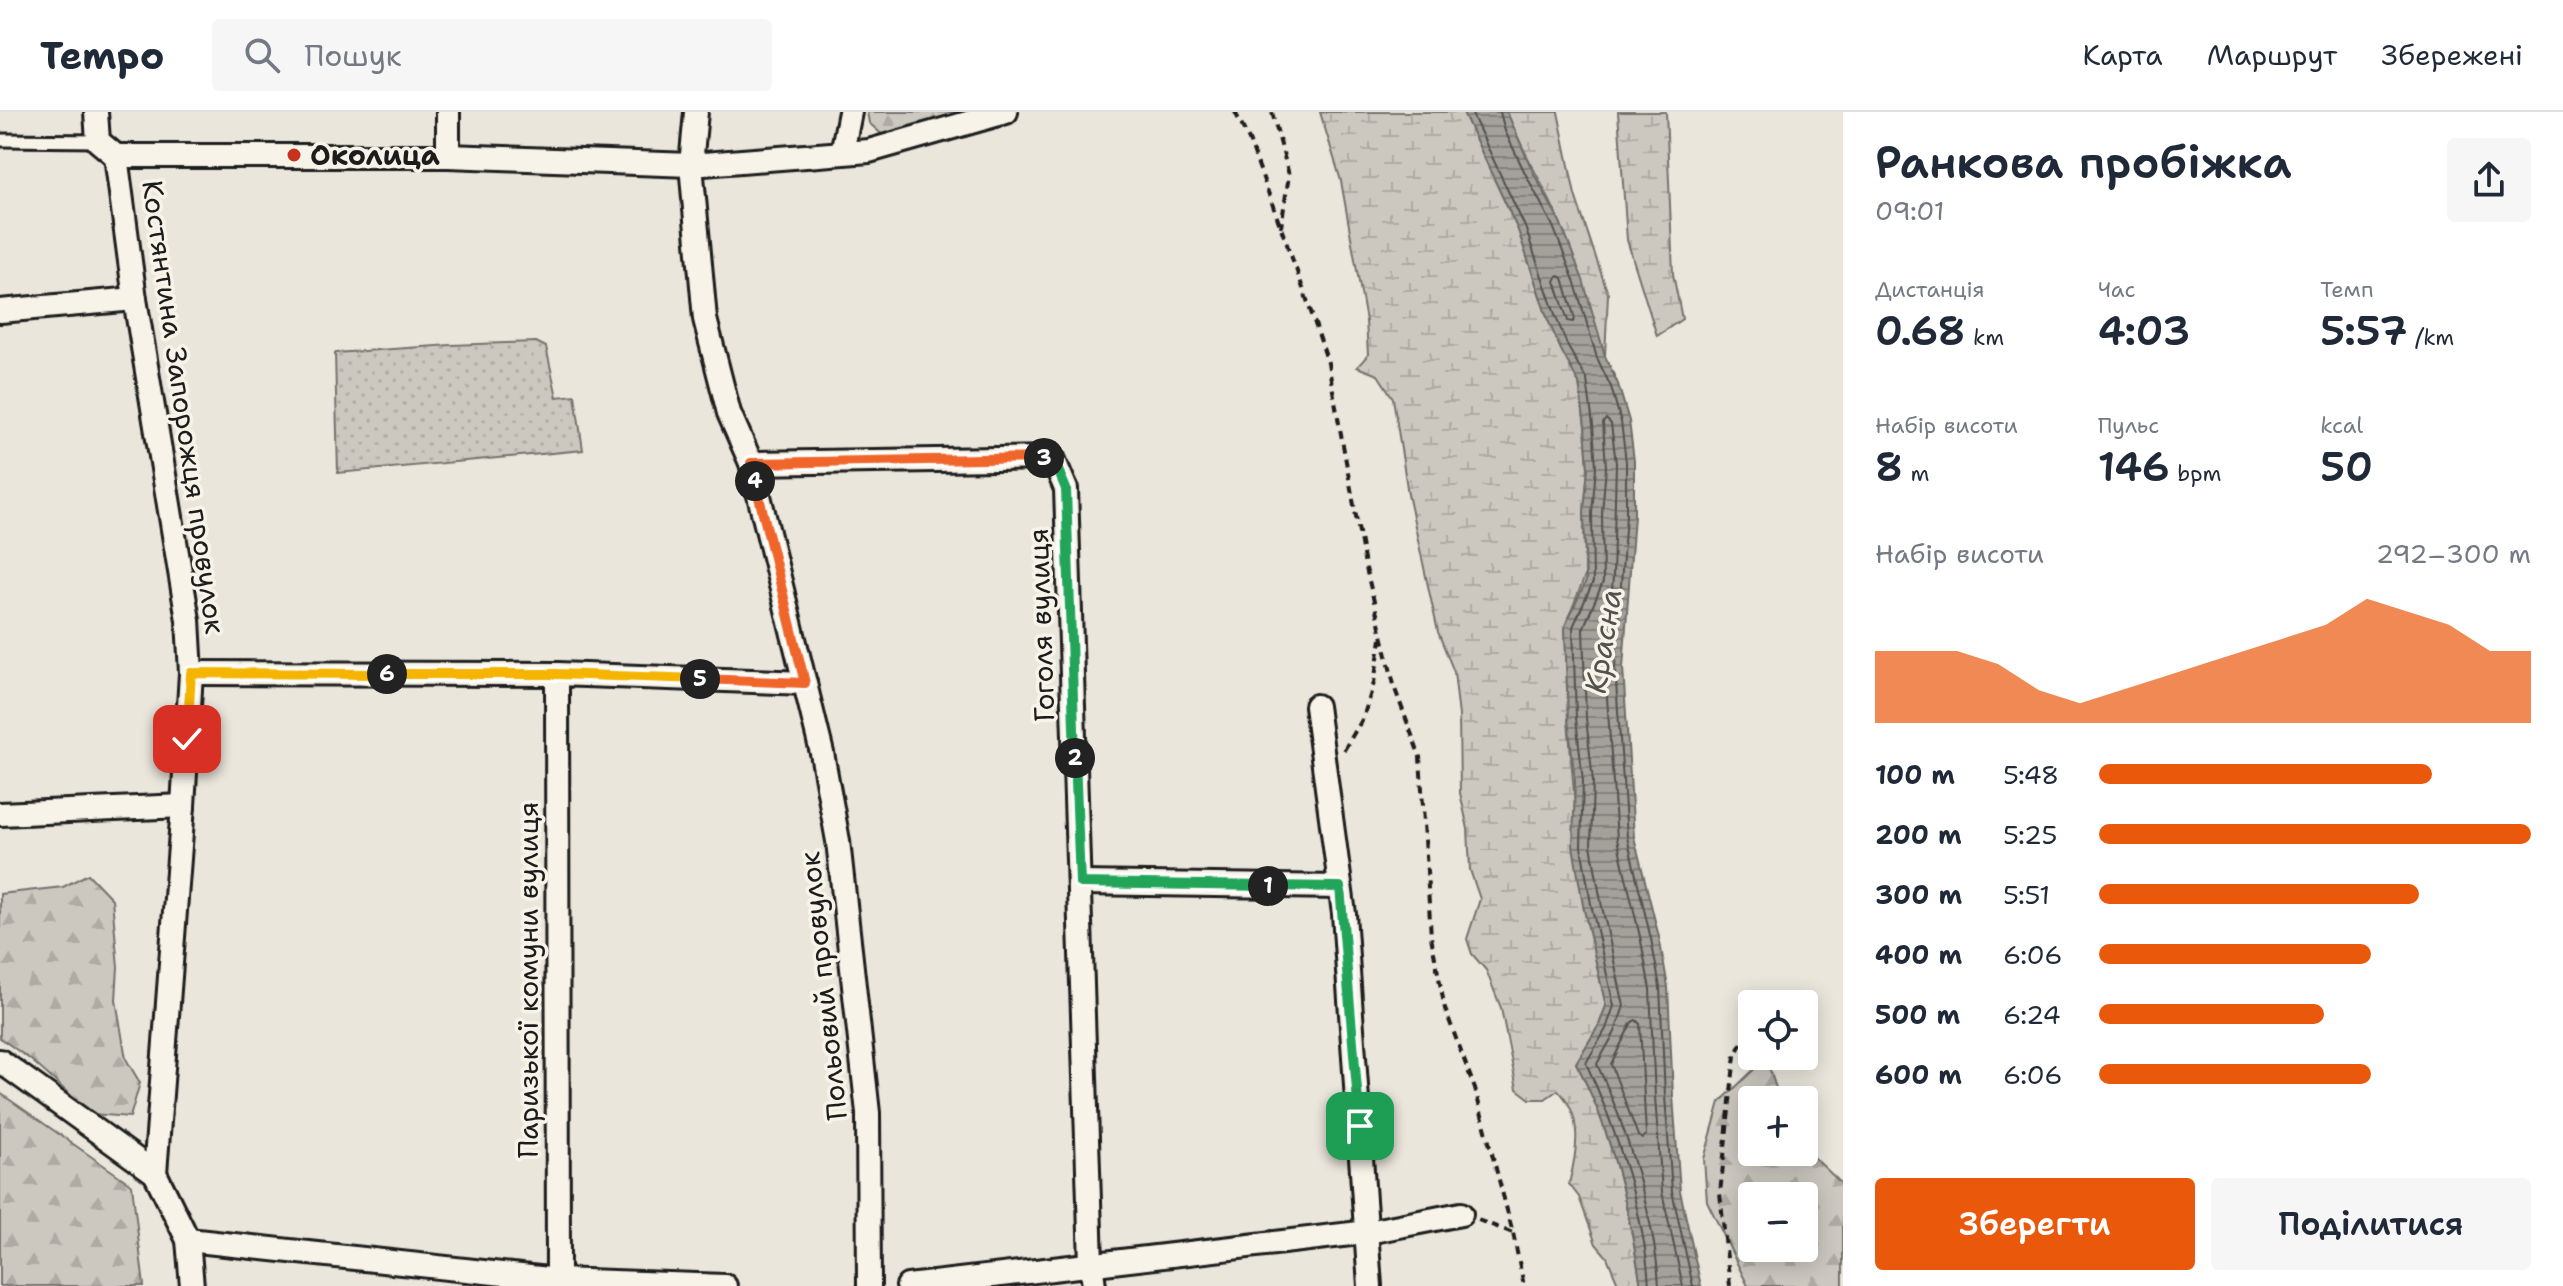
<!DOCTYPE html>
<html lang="uk">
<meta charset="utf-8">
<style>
body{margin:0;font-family:"Shantell Sans",sans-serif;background:#f6f6f7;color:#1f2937;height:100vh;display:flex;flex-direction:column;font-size:30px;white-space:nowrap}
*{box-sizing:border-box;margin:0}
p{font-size:26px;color:#747a83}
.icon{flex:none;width:44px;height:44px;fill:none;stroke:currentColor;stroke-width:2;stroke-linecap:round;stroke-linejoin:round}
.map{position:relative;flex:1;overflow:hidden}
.drawer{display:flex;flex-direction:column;background:#fff;width:720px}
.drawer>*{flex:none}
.tools{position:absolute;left:1738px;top:878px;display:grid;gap:16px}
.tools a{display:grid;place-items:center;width:80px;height:80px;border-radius:8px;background:#fff;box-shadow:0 4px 20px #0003;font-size:40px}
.pin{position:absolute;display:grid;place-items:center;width:68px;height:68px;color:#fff;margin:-34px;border-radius:16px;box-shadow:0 4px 12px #0006}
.km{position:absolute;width:40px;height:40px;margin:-20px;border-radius:50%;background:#222;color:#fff;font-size:22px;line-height:40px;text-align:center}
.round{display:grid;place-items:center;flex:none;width:84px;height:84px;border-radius:8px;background:#f6f6f7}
.head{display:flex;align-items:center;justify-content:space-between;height:136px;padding:0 32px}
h1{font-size:44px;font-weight:600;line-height:60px}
.metrics{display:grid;grid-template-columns:repeat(3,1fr);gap:12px;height:136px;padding:8px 32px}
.metrics div{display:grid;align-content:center}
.metrics b{font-size:40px;font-weight:600}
.metrics small{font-size:22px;font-weight:400}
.metrics p{font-size:22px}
.chart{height:224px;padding:16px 32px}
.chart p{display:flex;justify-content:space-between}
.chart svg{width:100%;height:144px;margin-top:8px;fill:#ea580c;opacity:.7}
.primary-button{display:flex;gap:16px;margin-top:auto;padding:16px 32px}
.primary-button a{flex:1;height:92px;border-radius:8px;background:#ea580c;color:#fff;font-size:32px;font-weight:600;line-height:92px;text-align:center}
.primary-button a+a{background:#f6f6f7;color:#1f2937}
ul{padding:0 32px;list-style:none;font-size:26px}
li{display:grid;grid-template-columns:128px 96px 1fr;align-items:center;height:60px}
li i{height:20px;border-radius:10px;background:#ea580c}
header{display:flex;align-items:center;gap:48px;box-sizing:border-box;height:112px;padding:0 40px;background:#fff;border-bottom:2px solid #e0e1e3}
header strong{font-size:38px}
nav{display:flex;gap:44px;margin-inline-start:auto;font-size:28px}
.search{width:560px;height:72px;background:#f6f6f7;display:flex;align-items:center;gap:20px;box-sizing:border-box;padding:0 28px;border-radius:8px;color:#747a83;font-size:30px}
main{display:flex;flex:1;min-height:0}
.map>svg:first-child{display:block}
.grass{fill:url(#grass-dots);stroke:#74726e;stroke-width:2}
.forest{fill:url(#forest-firs);stroke:#74726e;stroke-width:2;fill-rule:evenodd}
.wetland{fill:url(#wetland-marsh);stroke:#74726e;stroke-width:2}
.water{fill:url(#water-rules);stroke:#6d6c68;stroke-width:2}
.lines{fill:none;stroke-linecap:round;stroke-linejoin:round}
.shore{stroke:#52514e;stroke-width:2}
.service-casing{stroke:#1c1c1c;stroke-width:17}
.minor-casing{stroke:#1c1c1c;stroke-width:28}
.path{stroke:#1c1c1c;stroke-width:4;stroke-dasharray:8 6;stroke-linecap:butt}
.service{stroke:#f7f3e8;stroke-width:11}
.minor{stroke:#f7f3e8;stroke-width:22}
.split-1-casing{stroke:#fff;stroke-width:16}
.split-2-casing{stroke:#fff;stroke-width:16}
.split-3-casing{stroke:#fff;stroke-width:16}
.split-4-casing{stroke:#fff;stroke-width:16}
.split-5-casing{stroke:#fff;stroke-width:16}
.split-6-casing{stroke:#fff;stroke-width:16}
.split-7-casing{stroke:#fff;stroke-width:16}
.split-1{stroke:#22a559;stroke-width:10}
.split-2{stroke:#22a559;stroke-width:10}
.split-3{stroke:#22a559;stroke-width:10}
.split-4{stroke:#f0652b;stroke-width:10}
.split-5{stroke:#f0652b;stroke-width:10}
.split-6{stroke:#f5b400;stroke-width:10}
.split-7{stroke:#f5b400;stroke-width:10}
.poi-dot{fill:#c8321e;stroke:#f7f3e8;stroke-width:3}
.labels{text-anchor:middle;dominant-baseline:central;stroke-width:7;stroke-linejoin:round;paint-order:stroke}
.poi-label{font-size:28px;font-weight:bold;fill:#1c1c1c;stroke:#f7f3e8;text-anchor:start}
.street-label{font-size:28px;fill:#1c1c1c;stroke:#f7f3e8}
.water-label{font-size:30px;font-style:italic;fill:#52514e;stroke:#f7f3e8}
</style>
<header>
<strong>Tempo</strong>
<div class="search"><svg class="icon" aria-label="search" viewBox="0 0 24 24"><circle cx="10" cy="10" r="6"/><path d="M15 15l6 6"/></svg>Пошук</div>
<nav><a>Карта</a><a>Маршрут</a><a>Збережені</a></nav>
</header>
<main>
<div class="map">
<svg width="1843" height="1174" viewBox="0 0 1843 1174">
<defs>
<pattern id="grass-dots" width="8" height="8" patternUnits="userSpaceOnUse" patternTransform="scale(2)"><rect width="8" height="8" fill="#ccc8c0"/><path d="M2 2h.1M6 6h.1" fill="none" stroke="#afaba4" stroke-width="1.8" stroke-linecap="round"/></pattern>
<pattern id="forest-firs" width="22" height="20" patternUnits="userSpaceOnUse" patternTransform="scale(2)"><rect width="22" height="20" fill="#ccc8c0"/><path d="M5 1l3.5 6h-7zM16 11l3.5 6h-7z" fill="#afaba4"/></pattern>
<pattern id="wetland-marsh" width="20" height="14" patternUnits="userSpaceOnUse" patternTransform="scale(2)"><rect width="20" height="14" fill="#ccc8c0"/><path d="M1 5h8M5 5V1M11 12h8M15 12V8" fill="none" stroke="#afaba4"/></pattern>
<pattern id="water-rules" width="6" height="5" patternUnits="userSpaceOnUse" patternTransform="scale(2)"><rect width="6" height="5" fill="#a3a19a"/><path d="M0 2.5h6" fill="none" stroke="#84827d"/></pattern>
</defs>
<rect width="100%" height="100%" fill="#eae6dc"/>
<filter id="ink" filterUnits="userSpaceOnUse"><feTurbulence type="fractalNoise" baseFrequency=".0125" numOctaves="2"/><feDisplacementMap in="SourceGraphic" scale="16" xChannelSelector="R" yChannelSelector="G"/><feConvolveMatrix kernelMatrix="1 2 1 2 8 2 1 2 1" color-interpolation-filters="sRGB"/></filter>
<g filter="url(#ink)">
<!-- grass -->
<path class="grass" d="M 536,230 L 546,235 L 557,285 L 575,283 L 583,338 L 338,361 L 335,241 L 451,233 Z"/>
<!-- forest -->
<g class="forest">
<path d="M 867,0 L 965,0 L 886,26 L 869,11 Z"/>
<path d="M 88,762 L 112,787 L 118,855 L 116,888 L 126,947 L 140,971 L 130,1005 L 92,1002 L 31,948 L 0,926 L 0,782 L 63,775 Z"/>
<path d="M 1766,946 L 1780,988 L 1752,988 L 1752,1040 L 1804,1040 L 1804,1036 L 1843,1073 L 1843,1174 L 1748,1174 L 1707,1089 L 1704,1047 L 1720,990 ZM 1804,1084 L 1804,1136 L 1752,1136 L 1752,1084 Z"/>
<path d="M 0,981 L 132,1073 L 144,1174 L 0,1174 Z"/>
</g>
<!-- wetland -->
<g class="wetland">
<path d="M 1320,0 L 1463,0 L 1518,118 L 1548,208 L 1579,271 L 1585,314 L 1588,356 L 1584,400 L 1585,464 L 1565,514 L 1568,607 L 1583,793 L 1606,894 L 1599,913 L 1576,951 C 1613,1020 1629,1098 1641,1174 L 1619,1174 L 1607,1145 L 1596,1132 L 1579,1085 L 1569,1072 C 1577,1040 1584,1004 1558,978 L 1545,987 L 1530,987 L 1517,977 L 1501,896 L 1486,858 L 1472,842 L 1467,827 L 1480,787 L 1470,758 L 1468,717 L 1460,681 L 1459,604 L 1454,560 L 1438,520 L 1408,382 L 1393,286 L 1378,263 L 1357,255 L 1368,243 L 1366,209 L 1341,69 Z"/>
<path d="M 1507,0 L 1558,0 L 1575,83 L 1608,182 L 1605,244 C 1592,200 1579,156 1561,113 C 1545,74 1522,40 1507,0 Z"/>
<path d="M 1618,0 L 1666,0 L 1673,162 L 1682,207 L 1657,224 L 1627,128 Z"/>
</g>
<!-- water -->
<path class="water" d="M 1463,0 L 1507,0 L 1533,60 L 1560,110 L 1583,168 L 1605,244 L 1618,272 L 1629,309 L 1634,349 L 1634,403 L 1623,556 L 1634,725 L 1659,825 L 1668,875 L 1673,984 L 1680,1079 L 1701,1174 L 1641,1174 C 1629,1098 1613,1020 1576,951 L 1599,913 L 1606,894 L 1583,793 L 1573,734 L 1575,669 L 1568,607 L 1565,514 L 1586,469 L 1584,400 L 1588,356 L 1585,314 L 1579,271 L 1561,238 L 1548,208 L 1518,118 Z"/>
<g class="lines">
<!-- shore -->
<g class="shore">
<path d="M 1471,0 L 1525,115 L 1556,205 L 1568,235 L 1587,268 L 1593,313 L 1596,355 L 1592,401 L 1593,470 L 1573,515 L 1576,606 L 1583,669 L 1581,734 L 1591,792 L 1614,894 L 1606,917 L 1586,951 C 1616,1016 1645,1103 1649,1174"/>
<path d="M 1500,0 L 1505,19 L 1526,63 L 1553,114 L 1575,171 L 1597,246 L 1611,275 L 1621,310 L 1626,350 L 1626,403 L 1615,556 L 1627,725 L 1651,827 L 1660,875 L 1665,984 L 1672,1079 L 1693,1174"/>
<path d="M 1558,164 L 1563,166 L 1575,207 L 1573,210 L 1568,209 L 1555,169 Z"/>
<path d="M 1636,908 L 1640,912 L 1646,1023 L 1642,1027 L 1638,1024 L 1611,952 L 1632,910 Z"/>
<path d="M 1659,1174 C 1655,1107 1626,1013 1597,952 L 1615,920 L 1624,894 L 1601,790 L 1591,733 L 1593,669 L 1586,606 L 1583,517 L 1603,470 L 1602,401 L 1606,355 L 1603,311 L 1606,307 L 1611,312 L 1616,351 L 1613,465 L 1605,557 L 1617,727 L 1641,829 L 1650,877 L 1655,985 L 1662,1080 L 1683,1174"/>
</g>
<!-- service casing -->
<g class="service-casing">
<path id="service" d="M 0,28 L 98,29"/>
</g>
<!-- minor casing -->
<g class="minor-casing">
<g id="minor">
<path d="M 96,0 L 98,29 L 116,44 L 135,187 L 188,508 L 191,561 L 183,694 L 155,1061 L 188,1128 L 192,1174"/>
<path d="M 696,0 L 691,53 L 705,207 L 729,301 L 751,351 L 822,641 L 838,729 L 868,1001 L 869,1174"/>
<path d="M 842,41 L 850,0"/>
<path d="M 116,44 L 448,44 L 691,53 L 869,39 L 1006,0"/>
<path d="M 448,44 L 448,0"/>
<path d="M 0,199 L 135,187"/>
<path d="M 751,351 L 1053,346 L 1066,377 L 1091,1151 L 1094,1174"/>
<path d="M 191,561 L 557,562 L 805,571"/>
<path d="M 557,562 L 558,1174"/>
<path d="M 1316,594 L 1344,802 L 1370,1174"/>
<path d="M 0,702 L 183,694"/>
<path d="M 1080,771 L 1340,775"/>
<path d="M 0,949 L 155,1061"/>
<path d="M 188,1128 L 558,1168 L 725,1174"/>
<path d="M 908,1174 L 1368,1120 L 1461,1102"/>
</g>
</g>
<!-- path -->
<g class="path">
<path d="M 1235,0 L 1249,28 L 1304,179 L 1328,251 L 1364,448 L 1395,577 L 1420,645 L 1431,825 L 1445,897 L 1475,977 L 1513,1121 L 1524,1174"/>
<path d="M 1272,0 L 1289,63 L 1281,115"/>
<path d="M 1344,638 L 1363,606 L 1374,571 L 1381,527"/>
<path d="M 1478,1108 L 1513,1121"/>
<path d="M 1730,1174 L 1720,1081 L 1735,943 L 1752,913"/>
</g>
<!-- service -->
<use href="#service" class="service"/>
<!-- minor -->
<use href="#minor" class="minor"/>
</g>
</g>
<g class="lines" filter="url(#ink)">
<!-- split-1 casing -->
<g class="split-1-casing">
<path id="split-1" d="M 1268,774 L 1340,775 L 1360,1014"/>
</g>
<!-- split-2 casing -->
<g class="split-2-casing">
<path id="split-2" d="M 1075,646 L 1080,771 L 1268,774"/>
</g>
<!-- split-3 casing -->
<g class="split-3-casing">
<path id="split-3" d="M 1044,346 L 1053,346 L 1066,377 L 1075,646"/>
</g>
<!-- split-4 casing -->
<g class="split-4-casing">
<path id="split-4" d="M 755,369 L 751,351 L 1044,346"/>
</g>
<!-- split-5 casing -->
<g class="split-5-casing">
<path id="split-5" d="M 700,567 L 805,571 L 755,369"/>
</g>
<!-- split-6 casing -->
<g class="split-6-casing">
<path id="split-6" d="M 387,562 L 557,562 L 700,567"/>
</g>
<!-- split-7 casing -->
<g class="split-7-casing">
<path id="split-7" d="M 187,627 L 191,561 L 387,562"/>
</g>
<!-- split-1 -->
<use href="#split-1" class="split-1"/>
<!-- split-2 -->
<use href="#split-2" class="split-2"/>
<!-- split-3 -->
<use href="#split-3" class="split-3"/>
<!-- split-4 -->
<use href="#split-4" class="split-4"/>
<!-- split-5 -->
<use href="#split-5" class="split-5"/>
<!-- split-6 -->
<use href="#split-6" class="split-6"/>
<!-- split-7 -->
<use href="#split-7" class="split-7"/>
</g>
<!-- markers -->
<circle class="poi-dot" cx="294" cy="43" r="8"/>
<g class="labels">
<!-- poi labels -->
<g class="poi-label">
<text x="310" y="43">Околица</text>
</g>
<!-- street labels -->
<g class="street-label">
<text transform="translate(184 295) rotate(82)">Костянтина Запорожця провулок</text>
<text transform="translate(1041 513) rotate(-92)">Гоголя вулиця</text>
<text transform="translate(528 868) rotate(-90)">Паризької комуни вулиця</text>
<text transform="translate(823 874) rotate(-96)">Польовий провулок</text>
</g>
<!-- water labels -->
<g class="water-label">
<text transform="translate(1603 529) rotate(-81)">Красна</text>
</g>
</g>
</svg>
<div class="tools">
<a><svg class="icon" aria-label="locate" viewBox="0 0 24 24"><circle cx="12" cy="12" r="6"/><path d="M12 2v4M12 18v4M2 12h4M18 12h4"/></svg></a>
<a>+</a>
<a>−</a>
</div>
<div class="pin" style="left:1360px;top:1014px;background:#1e9e55"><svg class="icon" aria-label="arrive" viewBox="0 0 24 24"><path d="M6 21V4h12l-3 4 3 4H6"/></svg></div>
<div class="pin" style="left:187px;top:627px;background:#d93025"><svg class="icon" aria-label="check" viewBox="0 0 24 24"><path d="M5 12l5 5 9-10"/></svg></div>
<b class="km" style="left:1268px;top:774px">1</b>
<b class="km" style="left:1075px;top:646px">2</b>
<b class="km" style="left:1044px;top:346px">3</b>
<b class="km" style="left:755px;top:369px">4</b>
<b class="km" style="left:700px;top:567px">5</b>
<b class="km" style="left:387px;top:562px">6</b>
</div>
<section class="drawer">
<div class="head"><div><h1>Ранкова пробіжка</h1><p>09:01</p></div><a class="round"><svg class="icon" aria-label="share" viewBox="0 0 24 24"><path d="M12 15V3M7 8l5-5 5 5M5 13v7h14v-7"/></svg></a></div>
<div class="metrics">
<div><p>Дистанція</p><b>0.68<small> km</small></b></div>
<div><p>Час</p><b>4:03</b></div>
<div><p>Темп</p><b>5:57<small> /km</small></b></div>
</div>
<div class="metrics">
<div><p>Набір висоти</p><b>8<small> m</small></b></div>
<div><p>Пульс</p><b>146<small> bpm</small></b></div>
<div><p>kcal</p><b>50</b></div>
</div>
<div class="chart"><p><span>Набір висоти</span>292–300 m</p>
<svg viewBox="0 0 160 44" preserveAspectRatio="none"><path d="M0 44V22L10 22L20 22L30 26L40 34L50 38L60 34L70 30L80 26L90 22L100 18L110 14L120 6L130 10L140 14L150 22L160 22V44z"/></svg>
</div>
<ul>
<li><b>100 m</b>5:48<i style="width:77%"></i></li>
<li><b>200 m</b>5:25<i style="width:100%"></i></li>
<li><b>300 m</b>5:51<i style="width:74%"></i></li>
<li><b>400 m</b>6:06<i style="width:63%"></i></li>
<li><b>500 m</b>6:24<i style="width:52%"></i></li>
<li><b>600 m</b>6:06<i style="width:63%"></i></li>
</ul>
<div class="primary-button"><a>Зберегти</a><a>Поділитися</a></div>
</section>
</main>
